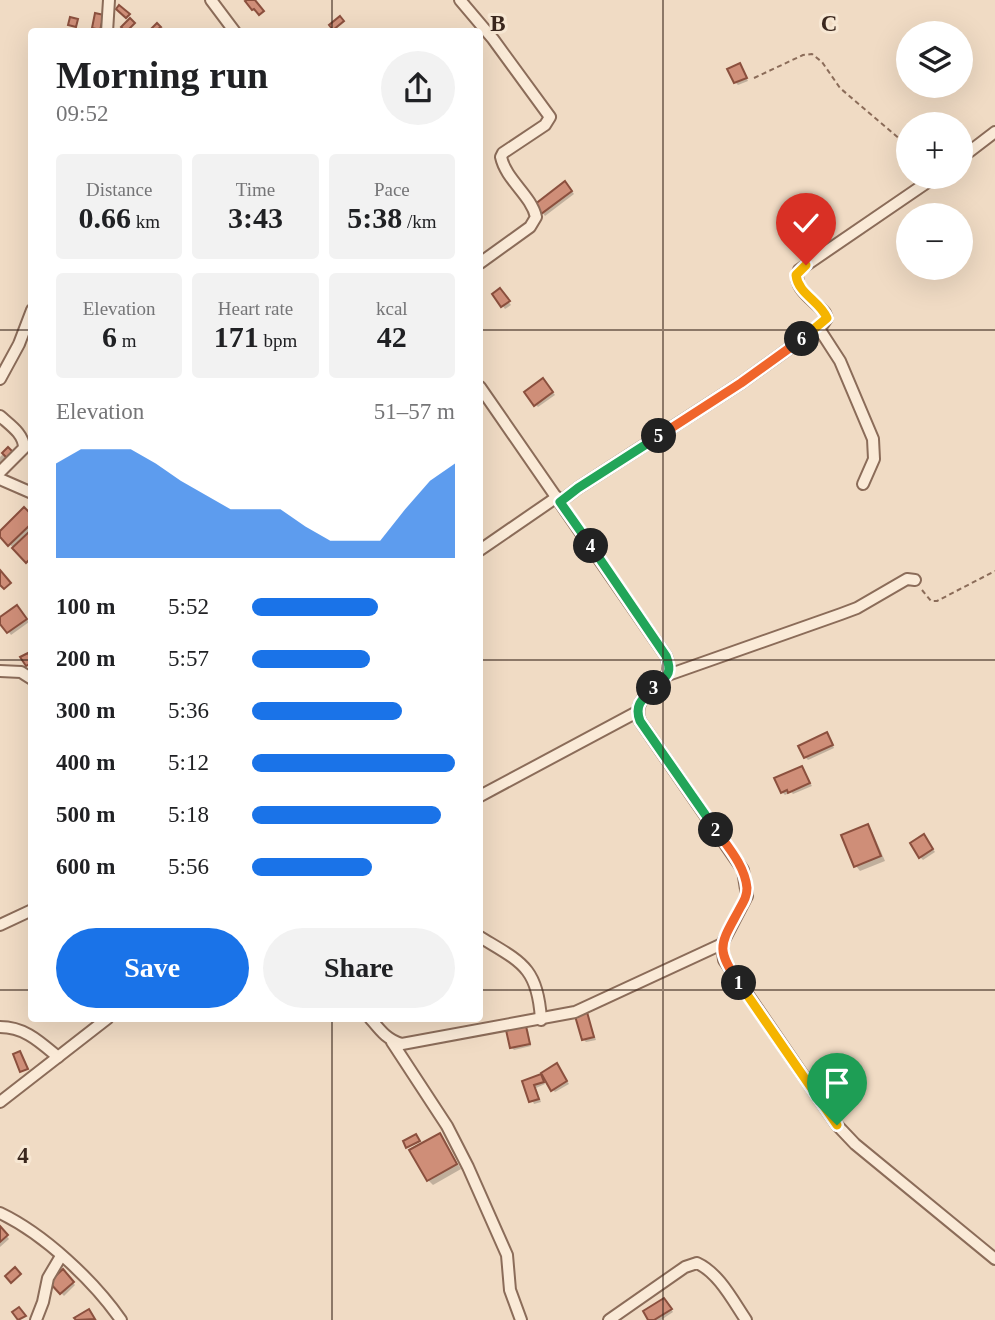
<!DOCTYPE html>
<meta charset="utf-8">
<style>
body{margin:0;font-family:"Times New Roman",serif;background:#f2f2f2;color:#202124;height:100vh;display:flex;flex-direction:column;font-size:26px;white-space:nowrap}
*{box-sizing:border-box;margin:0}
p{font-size:23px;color:#757577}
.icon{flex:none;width:38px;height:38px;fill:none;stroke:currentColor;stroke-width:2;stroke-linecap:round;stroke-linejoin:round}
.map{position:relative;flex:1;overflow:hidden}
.sheet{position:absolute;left:28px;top:28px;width:455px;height:994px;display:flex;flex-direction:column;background:#fff;border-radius:7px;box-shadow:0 7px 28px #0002}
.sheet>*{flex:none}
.controls{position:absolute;left:896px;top:21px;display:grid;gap:14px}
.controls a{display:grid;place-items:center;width:77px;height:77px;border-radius:50%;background:#fff;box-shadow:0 7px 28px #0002;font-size:35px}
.pin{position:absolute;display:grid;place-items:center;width:60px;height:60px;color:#fff;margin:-72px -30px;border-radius:50% 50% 50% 0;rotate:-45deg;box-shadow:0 0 7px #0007}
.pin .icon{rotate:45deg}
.km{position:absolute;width:35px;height:35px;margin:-18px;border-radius:50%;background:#222;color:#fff;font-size:19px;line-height:35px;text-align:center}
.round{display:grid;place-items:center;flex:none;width:74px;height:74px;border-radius:37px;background:#f2f2f2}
.summary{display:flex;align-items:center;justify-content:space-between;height:119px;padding:0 28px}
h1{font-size:38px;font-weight:800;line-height:52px}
.figures{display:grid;grid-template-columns:repeat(3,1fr);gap:10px;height:119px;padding:7px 28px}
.figures div{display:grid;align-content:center;border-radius:7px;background:#f2f2f2;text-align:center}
.figures b{font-size:30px;font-weight:800}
.figures small{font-size:19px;font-weight:400}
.figures p{font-size:19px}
.chart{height:196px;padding:14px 28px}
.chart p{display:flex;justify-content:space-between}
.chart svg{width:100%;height:126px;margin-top:7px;fill:#1a73e8;opacity:.7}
.cta{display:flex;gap:14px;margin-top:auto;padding:14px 28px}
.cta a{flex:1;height:80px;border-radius:42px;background:#1a73e8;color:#fff;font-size:28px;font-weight:800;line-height:80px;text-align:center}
.cta a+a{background:#f2f2f2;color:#202124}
ul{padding:0 28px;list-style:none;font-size:23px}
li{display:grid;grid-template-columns:112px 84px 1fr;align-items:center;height:52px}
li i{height:18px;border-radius:9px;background:#1a73e8}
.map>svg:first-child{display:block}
.shadow{fill:#0003}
.building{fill:#cf8e78;stroke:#8b503e;stroke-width:2}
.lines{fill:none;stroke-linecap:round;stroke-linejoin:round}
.street-casing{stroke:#8b6c59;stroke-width:14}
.path{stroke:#8b6c59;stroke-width:2;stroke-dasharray:5 3.5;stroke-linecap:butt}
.street{stroke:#faead7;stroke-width:10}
.split-1-casing{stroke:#fff;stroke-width:14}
.split-2-casing{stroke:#fff;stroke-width:14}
.split-3-casing{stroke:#fff;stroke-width:14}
.split-4-casing{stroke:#fff;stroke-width:14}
.split-5-casing{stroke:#fff;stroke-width:14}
.split-6-casing{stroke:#fff;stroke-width:14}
.split-7-casing{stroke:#fff;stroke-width:14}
.split-1{stroke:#f5b400;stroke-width:9}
.split-2{stroke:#f0652b;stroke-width:9}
.split-3{stroke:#22a559;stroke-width:9}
.split-4{stroke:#22a559;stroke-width:9}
.split-5{stroke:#22a559;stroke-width:9}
.split-6{stroke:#f0652b;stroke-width:9}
.split-7{stroke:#f5b400;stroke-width:9}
.grid{fill:none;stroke:#3a271e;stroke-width:2;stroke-opacity:0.55}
.grid-label{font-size:23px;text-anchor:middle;font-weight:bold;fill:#3a271e;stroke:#f7e7d3;stroke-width:6;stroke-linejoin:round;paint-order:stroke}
</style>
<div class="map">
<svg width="995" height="1320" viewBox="0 0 995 1320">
<rect width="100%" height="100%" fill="#f0dbc4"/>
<!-- shadow -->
<g class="shadow">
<path d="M 740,65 L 748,81 L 738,85 L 735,82 Z"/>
<path d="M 568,186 L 574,194 L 545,216 L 536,205 Z"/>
<path d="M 502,293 L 511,305 L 505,309 L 494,294 Z"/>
<path d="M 546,383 L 555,395 L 538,407 L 535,404 Z"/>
<path d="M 8,449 L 14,455 L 0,468 L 0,457 Z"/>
<path d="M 32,517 L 32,566 L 0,535 Z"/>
<path d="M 20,610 L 29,622 L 11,635 L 0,619 Z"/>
<path d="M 829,737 L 834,748 L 808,760 L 805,757 Z"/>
<path d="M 802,768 L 812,786 L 793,794 L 791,792 L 785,795 L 782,792 Z"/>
<path d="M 868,826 L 872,831 L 885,861 L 860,871 L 856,866 Z"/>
<path d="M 926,839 L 935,852 L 923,860 L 920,857 Z"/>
<path d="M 587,1014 L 596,1040 L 586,1042 L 584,1040 Z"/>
<path d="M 525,1027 L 528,1030 L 531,1046 L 514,1050 L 511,1047 Z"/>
<path d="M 559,1068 L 569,1084 L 555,1092 L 553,1090 Z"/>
<path d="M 541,1076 L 545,1084 L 536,1088 L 541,1102 L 534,1104 L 524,1082 Z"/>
<path d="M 440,1135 L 461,1169 L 433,1185 L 428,1180 Z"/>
<path d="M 0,1228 L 9,1239 L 0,1247 Z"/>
<path d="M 62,1272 L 75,1285 L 64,1296 L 51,1282 Z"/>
<path d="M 667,1303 L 673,1312 L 661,1320 L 650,1320 Z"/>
</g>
<!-- building -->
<g class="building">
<path d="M 247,0 L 255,0 L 264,11 L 259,15 L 254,9 L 252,10 L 245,1 Z"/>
<path d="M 119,5 L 130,14 L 126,18 L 116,9 Z"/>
<path d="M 95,13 L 104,15 L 100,30 L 92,28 Z"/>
<path d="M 340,16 L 344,21 L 333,30 L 329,25 Z"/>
<path d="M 70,17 L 78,19 L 76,27 L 68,25 Z"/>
<path d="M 130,18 L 135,23 L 126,32 L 121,27 Z"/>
<path d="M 157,23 L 161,27 L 153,32 L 151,29 Z"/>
<path d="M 740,63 L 747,78 L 734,83 L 727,69 Z"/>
<path d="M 565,181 L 572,191 L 541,214 L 534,205 Z"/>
<path d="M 500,288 L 510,301 L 501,307 L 492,294 Z"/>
<path d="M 543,378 L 553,392 L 534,406 L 524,392 Z"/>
<path d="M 8,447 L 14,453 L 8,459 L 2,453 Z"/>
<path d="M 24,507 L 32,515 L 32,523 L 8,546 L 0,537 L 0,531 Z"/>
<path d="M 32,529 L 32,557 L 26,563 L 12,548 Z"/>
<path d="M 0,570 L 11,583 L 4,589 L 0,585 Z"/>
<path d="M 17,605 L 27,619 L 7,633 L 0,624 L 0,617 Z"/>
<path d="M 28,653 L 32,663 L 26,666 L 20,657 Z"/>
<path d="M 827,732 L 833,745 L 804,758 L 798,746 Z"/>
<path d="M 802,766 L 810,783 L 788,793 L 787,790 L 781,793 L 774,778 Z"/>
<path d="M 868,824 L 881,856 L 854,867 L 841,835 Z"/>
<path d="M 924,834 L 933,849 L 919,858 L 910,843 Z"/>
<path d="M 587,1012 L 594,1037 L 582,1040 L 575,1016 Z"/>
<path d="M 526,1026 L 530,1044 L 510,1048 L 506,1030 Z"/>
<path d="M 20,1051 L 28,1069 L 20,1072 L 13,1054 Z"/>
<path d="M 557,1063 L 567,1081 L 551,1091 L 541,1073 Z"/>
<path d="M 541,1074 L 544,1082 L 534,1085 L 539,1099 L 529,1102 L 522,1081 Z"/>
<path d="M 440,1133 L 457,1164 L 427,1181 L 409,1150 Z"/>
<path d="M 416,1134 L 420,1141 L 406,1148 L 403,1141 Z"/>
<path d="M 0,1226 L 8,1235 L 0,1242 Z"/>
<path d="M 15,1267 L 21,1274 L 11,1283 L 5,1276 Z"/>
<path d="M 63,1269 L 74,1282 L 60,1294 L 49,1282 Z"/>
<path d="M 664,1298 L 672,1309 L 654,1320 L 648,1320 L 643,1311 Z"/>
<path d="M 19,1307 L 26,1316 L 18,1320 L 12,1312 Z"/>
<path d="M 89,1309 L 95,1319 L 76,1320 L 74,1318 Z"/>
</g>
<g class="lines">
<!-- street casing -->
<g class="street-casing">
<g id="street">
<path d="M 211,0 L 235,32"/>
<path d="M 460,0 L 493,39 L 550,117 L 545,125 L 503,153 L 501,157 C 506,180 531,195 536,217 L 530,227 L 480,263"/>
<path d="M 107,32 L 109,0"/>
<path d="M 961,158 L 995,132"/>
<path d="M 818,327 L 840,361 L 873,439 L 874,459 L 863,484"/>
<path d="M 0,379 L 19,344 L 32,310"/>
<path d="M 480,387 L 666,656 C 680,690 628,688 640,721 L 743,870 L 747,896 L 722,944 L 724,960 L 837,1125 L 855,1144 L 995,1259"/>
<path d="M 0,416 C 10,425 24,434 24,448 L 0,472"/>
<path d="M 0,479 L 32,493"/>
<path d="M 560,502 L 578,488 L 741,383 L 823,324 L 827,318 L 825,313 C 815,301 790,287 799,270 L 935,177"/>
<path d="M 480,550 L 557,497"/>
<path d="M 0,671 L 21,672 L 32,679"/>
<path d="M 668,675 L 841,614 L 857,608 L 907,579 L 915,580"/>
<path d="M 480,796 L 637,712"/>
<path d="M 0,925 L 32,910"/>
<path d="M 480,937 C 521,962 538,967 541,1020"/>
<path d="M 370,1018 C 380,1030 387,1040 402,1044 L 575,1012 L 722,944"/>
<path d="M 0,1027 C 25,1027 40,1042 58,1057"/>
<path d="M 392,1042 L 447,1126 L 468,1167 L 507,1255 L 510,1290 L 521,1320"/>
<path d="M 0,1102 L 108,1018"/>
<path d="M 0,1213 C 44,1234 93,1280 121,1320"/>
<path d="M 36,1320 L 43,1302 L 48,1278 L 61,1256"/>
<path d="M 609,1320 L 685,1267 L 697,1263 C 719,1273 733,1301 746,1320"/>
</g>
</g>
<!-- path -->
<g class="path">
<path d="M 754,78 L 803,55 L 812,54 L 822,62 L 840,88 L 908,146"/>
<path d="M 922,590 L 931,601 L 937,601 L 995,571"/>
</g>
<!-- street -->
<use href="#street" class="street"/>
</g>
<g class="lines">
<!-- split-1 casing -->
<g class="split-1-casing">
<path id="split-1" d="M 739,983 L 837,1125"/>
</g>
<!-- split-2 casing -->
<g class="split-2-casing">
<path id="split-2" d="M 716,830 C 728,847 745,866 747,888 C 747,896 744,901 740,908 C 721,944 714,947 739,983"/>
</g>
<!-- split-3 casing -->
<g class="split-3-casing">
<path id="split-3" d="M 654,688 C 642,699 634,705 640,721 L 716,830"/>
</g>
<!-- split-4 casing -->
<g class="split-4-casing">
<path id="split-4" d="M 591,546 L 666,656 C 673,674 667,676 654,688"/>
</g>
<!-- split-5 casing -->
<g class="split-5-casing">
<path id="split-5" d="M 591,546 L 560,502 L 578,488 L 659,436"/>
</g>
<!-- split-6 casing -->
<g class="split-6-casing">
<path id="split-6" d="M 659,436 L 741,383 L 802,339"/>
</g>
<!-- split-7 casing -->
<g class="split-7-casing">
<path id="split-7" d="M 802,339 L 827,318 C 820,301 798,294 796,275 L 806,265"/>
</g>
<!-- split-1 -->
<use href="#split-1" class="split-1"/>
<!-- split-2 -->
<use href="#split-2" class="split-2"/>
<!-- split-3 -->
<use href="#split-3" class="split-3"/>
<!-- split-4 -->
<use href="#split-4" class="split-4"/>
<!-- split-5 -->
<use href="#split-5" class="split-5"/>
<!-- split-6 -->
<use href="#split-6" class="split-6"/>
<!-- split-7 -->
<use href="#split-7" class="split-7"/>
</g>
<!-- grid -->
<path class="grid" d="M 332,0 L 332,32M 663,0 L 663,1320M 0,330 L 32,330M 480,330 L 995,330M 0,660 L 32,660M 480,660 L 995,660M 0,990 L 32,990M 480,990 L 995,990M 332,1018 L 332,1320"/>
<g class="grid-label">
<text x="498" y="31">B</text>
<text x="829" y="31">C</text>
<text x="23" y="1163">4</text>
</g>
</svg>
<div class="controls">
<a><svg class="icon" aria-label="layers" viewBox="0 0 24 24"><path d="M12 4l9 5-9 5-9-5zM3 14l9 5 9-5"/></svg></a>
<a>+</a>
<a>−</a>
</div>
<div class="pin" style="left:837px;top:1125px;background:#1e9e55"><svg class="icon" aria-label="arrive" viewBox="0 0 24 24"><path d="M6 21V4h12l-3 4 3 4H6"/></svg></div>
<div class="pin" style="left:806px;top:265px;background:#d93025"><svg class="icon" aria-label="check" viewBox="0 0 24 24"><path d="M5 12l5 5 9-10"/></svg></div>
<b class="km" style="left:739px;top:983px">1</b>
<b class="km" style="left:716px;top:830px">2</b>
<b class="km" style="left:654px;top:688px">3</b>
<b class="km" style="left:591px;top:546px">4</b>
<b class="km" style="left:659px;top:436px">5</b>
<b class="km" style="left:802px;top:339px">6</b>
<section class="sheet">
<div class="summary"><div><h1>Morning run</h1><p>09:52</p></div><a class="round"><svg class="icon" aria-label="share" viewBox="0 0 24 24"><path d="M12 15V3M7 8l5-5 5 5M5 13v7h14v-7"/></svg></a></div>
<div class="figures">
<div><p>Distance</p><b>0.66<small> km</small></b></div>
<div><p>Time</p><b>3:43</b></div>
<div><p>Pace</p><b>5:38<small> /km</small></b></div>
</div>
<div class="figures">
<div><p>Elevation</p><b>6<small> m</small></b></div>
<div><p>Heart rate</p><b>171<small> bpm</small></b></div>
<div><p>kcal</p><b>42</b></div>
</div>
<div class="chart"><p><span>Elevation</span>51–57 m</p>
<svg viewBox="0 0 160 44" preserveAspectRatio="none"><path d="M0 44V11L10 6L20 6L30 6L40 11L50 17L60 22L70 27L80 27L90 27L100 33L110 38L120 38L130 38L140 27L150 17L160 11V44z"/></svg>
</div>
<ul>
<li><b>100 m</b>5:52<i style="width:62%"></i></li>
<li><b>200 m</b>5:57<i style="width:58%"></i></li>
<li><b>300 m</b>5:36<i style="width:74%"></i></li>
<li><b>400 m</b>5:12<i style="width:100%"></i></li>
<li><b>500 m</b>5:18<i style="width:93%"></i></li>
<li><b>600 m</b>5:56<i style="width:59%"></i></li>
</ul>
<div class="cta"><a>Save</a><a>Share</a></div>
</section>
</div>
